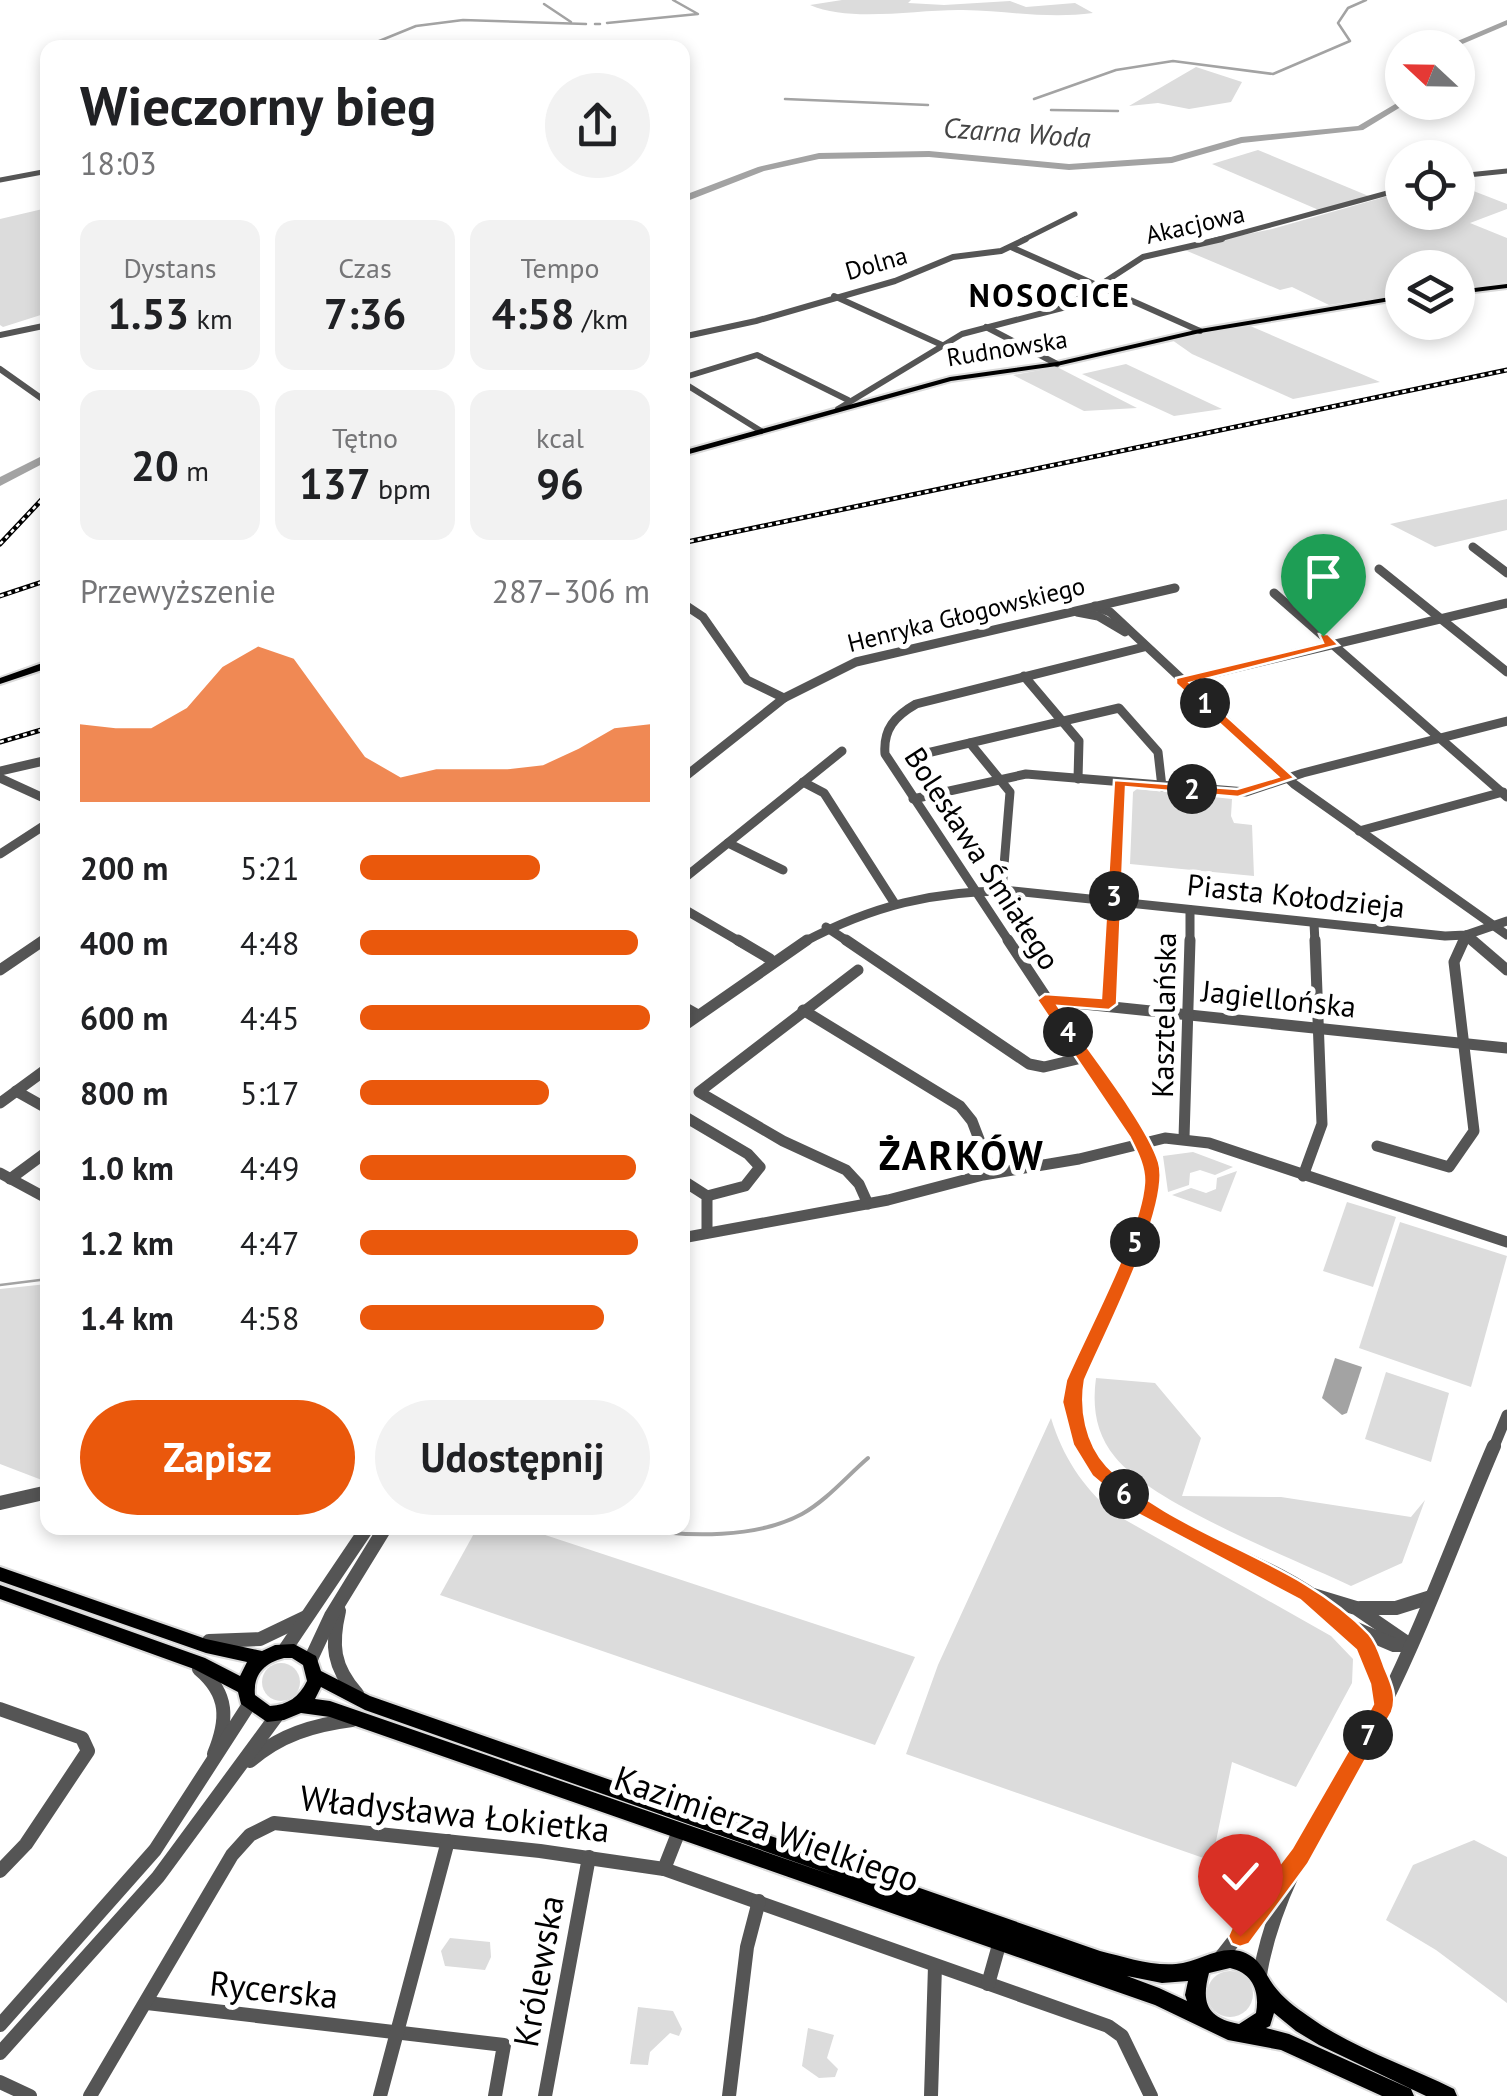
<!DOCTYPE html>
<html lang="pl">
<meta charset="utf-8">
<style>
body{margin:0;font-family:"PT Sans",sans-serif;background:#f2f2f2;color:#202124;height:100vh;display:flex;flex-direction:column;font-size:38px;white-space:nowrap}
*{box-sizing:border-box;margin:0}
p{font-size:32px;color:#757577}
.icon{flex:none;width:55px;height:55px;fill:none;stroke:currentColor;stroke-width:2;stroke-linecap:round;stroke-linejoin:round}
.map{position:relative;flex:1;overflow:hidden}
.sheet{position:absolute;left:40px;top:40px;width:650px;height:1495px;display:flex;flex-direction:column;background:#fff;border-radius:20px;box-shadow:0 5px 15px #0003}
.sheet>*{flex:none}
.needle{width:65px;rotate:292deg}
.tools{position:absolute;left:1385px;top:30px;display:grid;gap:20px}
.tools a{display:grid;place-items:center;width:90px;height:90px;border-radius:50%;background:#fff;box-shadow:0 5px 15px #0003;font-size:50px}
.pin{position:absolute;display:grid;place-items:center;width:85px;height:85px;color:#fff;margin:-102px -42px;border-radius:50% 50% 50% 0;rotate:-45deg;box-shadow:0 0 10px #0007}
.pin .icon{rotate:45deg}
.km{position:absolute;width:50px;height:50px;margin:-25px;border-radius:50%;background:#222;color:#fff;font-size:28px;line-height:50px;text-align:center}
.round{display:grid;place-items:center;flex:none;width:105px;height:105px;border-radius:52px;background:#f2f2f2}
.summary{display:flex;align-items:center;justify-content:space-between;height:170px;padding:0 40px}
h1{font-size:55px;font-weight:800;line-height:75px}
.stats{display:grid;grid-template-columns:repeat(3,1fr);gap:15px;height:170px;padding:10px 40px}
.stats div{display:grid;align-content:center;border-radius:20px;background:#f2f2f2;text-align:center}
.stats b{font-size:42px;font-weight:800}
.stats small{font-size:28px;font-weight:400}
.stats p{font-size:28px}
.chart{height:280px;padding:20px 40px}
.chart p{display:flex;justify-content:space-between}
.chart svg{width:100%;height:180px;margin-top:10px;fill:#ea580c;opacity:.7}
.button{display:flex;gap:20px;margin-top:auto;padding:20px 40px}
.button a{flex:1;height:115px;border-radius:60px;background:#ea580c;color:#fff;font-size:40px;font-weight:800;line-height:115px;text-align:center}
.button a+a{background:#f2f2f2;color:#202124}
ul{padding:0 40px;list-style:none;font-size:32px}
li{display:grid;grid-template-columns:160px 120px 1fr;align-items:center;height:75px}
li i{height:25px;border-radius:12px;background:#ea580c}
.map>svg:first-child{display:block}
.green{fill:#dcdcdc}
.water{fill:#a3a3a3}
.lines{fill:none;stroke-linecap:round;stroke-linejoin:round}
.stream-far1{stroke:#a3a3a3;stroke-width:2.5}
.stream{stroke:#a3a3a3;stroke-width:4}
.river{fill:#a3a3a3;fill-rule:evenodd}
.major-casing{stroke:#dbdbdb;stroke-width:4}
.minor-far4{stroke:#555;stroke-width:5}
.minor-far3{stroke:#555;stroke-width:6}
.minor-far2{stroke:#555;stroke-width:9}
.minor-far1{stroke:#555;stroke-width:11}
.minor{stroke:#555;stroke-width:14}
.major{fill:#000;fill-rule:evenodd}
.rail-casing{stroke:#000;stroke-width:5}
.rail{stroke:#fff;stroke-width:2.5;stroke-dasharray:4;stroke-linecap:butt}
.route{fill:#ea580c;stroke:#fff;stroke-width:2.5}
.labels{text-anchor:middle;dominant-baseline:central;stroke-width:10;stroke-linejoin:round;paint-order:stroke}
.far-street-label{font-size:25px;fill:#000;stroke:#fff}
.far-water-label{font-size:28px;font-style:italic;fill:#444;stroke:#fff}
.street-label{font-size:30px;fill:#000;stroke:#fff}
.far-district-label{font-size:32px;font-weight:bold;letter-spacing:2.5px;fill:#000;stroke:#fff}
.near-street-label{font-size:35px;fill:#000;stroke:#fff}
.district-label{font-size:40px;font-weight:bold;letter-spacing:2.5px;fill:#000;stroke:#fff}
</style>
<div class="map">
<svg width="1507" height="2096" viewBox="0 0 1507 2096">
<rect width="100%" height="100%" fill="#fff"/>
<!-- green -->
<g class="green">
<path d="M 842,0 L 911,0 L 908,3 L 944,5 L 1010,1 L 1026,7 L 1075,3 L 1093,13 C 1048,19 1009,11 963,10 C 918,9 851,23 810,5 Z"/>
<path d="M 1196,67 L 1242,82 L 1231,102 L 1189,109 L 1158,103 L 1129,106 Z"/>
<path d="M 1258,150 L 1371,197 L 1321,211 L 1212,164 Z"/>
<path d="M 1458,185 L 1507,204 L 1507,209 L 1470,223 L 1507,238 L 1507,282 L 1458,289 L 1458,268 L 1402,268 L 1402,294 L 1329,305 L 1292,287 L 1280,290 L 1180,248 L 1272,229 L 1402,192 L 1402,212 L 1458,212 Z"/>
<path d="M 47,208 L 47,313 L 3,327 L 0,325 L 0,219 Z"/>
<path d="M 1248,325 L 1380,382 L 1293,399 L 1192,354 L 1172,340 Z"/>
<path d="M 1126,364 L 1222,409 L 1174,416 L 1082,374 Z"/>
<path d="M 1057,367 L 1137,408 L 1084,411 L 1013,375 Z"/>
<path d="M 1507,499 L 1507,530 L 1435,547 L 1390,524 Z"/>
<path d="M 1137,789 L 1232,799 L 1231,816 L 1234,823 L 1252,825 L 1254,876 L 1130,864 L 1133,792 Z"/>
<path d="M 1193,1152 L 1233,1167 L 1215,1175 L 1200,1170 L 1190,1173 L 1189,1185 L 1168,1192 L 1163,1156 Z"/>
<path d="M 1237,1171 L 1221,1212 L 1172,1195 L 1191,1188 L 1206,1193 L 1216,1189 L 1217,1178 Z"/>
<path d="M 1347,1202 L 1396,1217 L 1373,1287 L 1323,1271 Z"/>
<path d="M 1400,1222 L 1507,1256 L 1471,1387 L 1359,1348 Z"/>
<path d="M 47,1284 L 48,1284 L 47,1482 L 0,1464 L 0,1289 Z"/>
<path d="M 1386,1372 L 1449,1393 L 1431,1462 L 1365,1439 Z"/>
<path d="M 1096,1378 L 1155,1383 L 1201,1438 L 1182,1496 L 1281,1497 L 1411,1517 L 1425,1500 L 1402,1563 L 1351,1586 C 1292,1558 1152,1504 1115,1457 C 1096,1434 1092,1407 1096,1378 Z"/>
<path d="M 1051,1418 C 1063,1457 1082,1486 1113,1513 L 1331,1636 L 1353,1659 L 1352,1683 L 1296,1787 L 1232,1762 L 1212,1861 L 906,1754 L 938,1665 Z"/>
<path d="M 477,1528 L 524,1528 L 915,1657 L 875,1745 L 440,1595 Z"/>
<circle cx="281" cy="1682" r="19"/>
<path d="M 1474,1840 L 1507,1857 L 1507,2003 L 1436,1950 L 1386,1920 L 1413,1865 Z"/>
<path d="M 450,1938 L 490,1942 L 491,1957 L 485,1970 L 445,1966 L 441,1951 Z"/>
<circle cx="1230" cy="1994" r="23"/>
<path d="M 638,2007 L 673,2011 L 682,2029 L 679,2036 L 670,2033 L 650,2052 L 648,2065 L 630,2064 Z"/>
<path d="M 808,2028 L 834,2035 L 827,2058 L 838,2069 L 835,2077 L 819,2078 L 802,2066 Z"/>
</g>
<!-- water -->
<path class="water" d="M 1335,1358 L 1362,1367 L 1347,1413 L 1342,1415 L 1322,1398 Z"/>
<g class="lines">
<!-- stream-far1 -->
<g class="stream-far1">
<path d="M 544,4 L 571,22"/>
<path d="M 607,23 L 698,14 L 673,0"/>
<path d="M 595,24 L 600,24"/>
<path d="M 362,48 L 416,26 L 463,20 L 586,24"/>
<path d="M 785,99 L 928,105"/>
<path d="M 1034,99 L 1116,70 L 1173,61 L 1273,74 L 1350,41 L 1338,23 L 1348,8 L 1366,0"/>
<path d="M 1051,110 L 1118,111"/>
<path d="M 0,1285 L 48,1279"/>
</g>
<!-- stream -->
<path class="stream" d="M 639,1528 C 687,1538 758,1538 802,1514 C 827,1500 847,1476 868,1458"/>
<!-- river -->
<g class="river">
<path d="M 1507,20 L 1507,25 L 1453,48 L 1441,48 Z"/>
<path d="M 1402,100 L 1409,102 L 1363,130 L 1242,143 L 1172,163 L 1069,170 L 929,157 L 819,159 L 764,171 L 682,203 L 682,196 L 758,167 L 819,153 L 929,151 L 1069,164 L 1171,157 L 1241,137 L 1358,126 Z"/>
<path d="M 48,453 L 48,461 L 0,486 L 0,477 Z"/>
</g>
<!-- major casing -->
<g class="major-casing">
<g id="major">
<path d="M 1507,284 L 1507,288 L 1458,294 L 1458,290 Z"/>
<path d="M 1402,295 L 1402,299 L 1200,333 L 1057,366 L 951,381 L 682,456 L 682,451 L 950,377 L 1057,362 L 1200,329 Z"/>
<path d="M 48,661 L 48,668 L 0,684 L 0,678 Z"/>
<path d="M 0,1567 L 206,1639 L 262,1651 L 275,1645 L 294,1644 L 316,1656 L 321,1671 L 370,1696 L 1100,1951 C 1125,1957 1150,1966 1176,1964 C 1199,1962 1220,1944 1243,1952 C 1261,1959 1264,1972 1274,1986 C 1282,1997 1296,2008 1308,2016 C 1352,2048 1406,2065 1454,2089 L 1457,2096 L 1426,2096 L 1319,2045 L 1296,2031 L 1274,2013 L 1270,2026 L 1266,2028 L 1289,2034 L 1411,2089 L 1414,2096 L 1382,2096 L 1281,2050 L 1228,2040 L 1155,2005 L 330,1717 L 301,1713 L 284,1720 L 267,1722 L 241,1704 L 238,1692 L 194,1669 L 0,1599 L 0,1585 L 205,1658 L 240,1676 L 247,1662 L 206,1653 L 0,1581 ZM 284,1658 L 292,1658 L 303,1665 L 307,1681 C 299,1697 288,1705 270,1706 L 255,1695 C 253,1675 264,1663 284,1658 ZM 321,1687 L 365,1710 L 838,1877 L 330,1701 L 315,1699 ZM 1230,1968 C 1253,1973 1260,1992 1256,2013 L 1239,2024 C 1207,2018 1201,2003 1209,1973 ZM 1127,1976 L 1162,1983 L 1188,1981 L 1185,1995 L 1187,2001 L 1159,1988 Z"/>
</g>
</g>
<!-- minor-far4 -->
<g class="minor-far4">
<path d="M 1458,176 L 1507,171"/>
<path d="M 0,180 L 48,171"/>
<path d="M 1021,241 L 1075,214"/>
<path d="M 1212,241 L 1402,189"/>
</g>
<!-- minor-far3 -->
<g class="minor-far3">
<path d="M 1011,247 L 1200,331"/>
<path d="M 834,296 L 942,345"/>
<path d="M 986,327 L 1057,364"/>
<path d="M 0,335 L 48,325"/>
<path d="M 682,337 L 756,321 L 895,281 L 953,257 L 1001,251 L 1026,239"/>
<path d="M 0,369 L 48,403"/>
<path d="M 682,378 L 757,355 L 848,400"/>
<path d="M 682,382 L 761,431"/>
<path d="M 838,409 L 962,334 L 1066,307 L 1143,257 L 1222,239"/>
</g>
<!-- minor-far2 -->
<g class="minor-far2">
<path d="M 1473,547 L 1507,573"/>
<path d="M 1379,569 L 1507,672"/>
<path d="M 1274,593 L 1507,797"/>
<path d="M 682,603 L 703,617 L 747,680 L 784,698"/>
<path d="M 1095,606 L 1110,612 L 1294,784 L 1507,935"/>
<path d="M 1077,612 L 1098,616 L 1125,632"/>
<path d="M 1024,676 L 1079,741 L 1078,779"/>
<path d="M 1181,681 L 1507,603"/>
<path d="M 970,743 L 1010,792 L 1002,890"/>
<path d="M 910,757 L 1119,708 L 1158,752 L 1162,787"/>
<path d="M 0,771 L 48,760"/>
<path d="M 0,778 L 48,800"/>
<path d="M 682,779 L 784,698 L 856,662 L 1175,588"/>
<path d="M 803,782 L 824,793 L 895,904"/>
<path d="M 913,799 L 1026,774 L 1246,792 L 1303,773 L 1507,721"/>
<path d="M 1359,831 L 1503,792"/>
<path d="M 728,843 L 783,870"/>
<path d="M 0,854 L 48,823"/>
<path d="M 682,880 L 842,751"/>
<path d="M 682,908 L 742,943"/>
<path d="M 1314,923 L 1315,943"/>
<path d="M 826,927 L 850,943"/>
<path d="M 1466,935 L 1475,943"/>
<path d="M 41,943 L 48,938"/>
<path d="M 802,943 C 871,906 935,890 1013,891 L 1445,936 L 1466,935 L 1507,921"/>
<path d="M 1010,943 L 885,754 C 883,729 895,716 916,704 L 1144,647"/>
<path d="M 1112,943 L 1119,783"/>
<path d="M 1190,943 L 1190,910"/>
<path d="M 1462,943 L 1466,935"/>
</g>
<!-- minor-far1 -->
<g class="minor-far1">
<path d="M 738,940 L 770,959"/>
<path d="M 846,940 L 1029,1064 L 1044,1067 L 1086,1057"/>
<path d="M 1008,940 L 1138,1136 C 1150,1162 1154,1179 1149,1207 L 1075,1380 L 1075,1413 L 1087,1449"/>
<path d="M 1472,940 L 1507,970"/>
<path d="M 0,970 L 44,940"/>
<path d="M 858,970 L 699,1092 L 783,1141 L 846,1170 L 859,1184 L 868,1204"/>
<path d="M 1045,1000 L 1507,1048"/>
<path d="M 1109,1004 L 1112,940"/>
<path d="M 682,1006 L 698,1015"/>
<path d="M 803,1010 L 960,1106 L 972,1121 L 992,1173"/>
<path d="M 682,1027 L 807,940"/>
<path d="M 16,1091 L 48,1109"/>
<path d="M 0,1103 L 48,1068"/>
<path d="M 682,1115 L 748,1154 L 760,1167 L 745,1186 L 707,1196"/>
<path d="M 1184,1138 L 1190,940"/>
<path d="M 1377,1146 L 1449,1167 L 1474,1131 L 1454,962 L 1464,940"/>
<path d="M 0,1173 L 48,1199"/>
<path d="M 1303,1176 L 1322,1124 L 1315,940"/>
<path d="M 10,1179 L 48,1151"/>
<path d="M 682,1180 L 707,1196 L 707,1232"/>
<path d="M 682,1238 L 888,1200 L 983,1175 L 1079,1159 L 1165,1138 L 1209,1143 L 1507,1242"/>
<path d="M 1493,1449 L 1507,1415"/>
</g>
<!-- minor -->
<g class="minor">
<path d="M 1085,1446 C 1150,1567 1360,1546 1384,1704"/>
<path d="M 0,1503 L 48,1492"/>
<path d="M 1313,1595 L 1356,1608 L 1410,1645"/>
<path d="M 1360,1608 L 1396,1608 L 1431,1597"/>
<path d="M 339,1611 C 331,1645 333,1667 357,1694"/>
<path d="M 1354,1628 L 1394,1645 L 1409,1645"/>
<path d="M 209,1641 L 260,1639 L 306,1617"/>
<path d="M 284,1651 L 367,1528"/>
<path d="M 310,1661 L 331,1616 L 385,1528"/>
<path d="M 199,1669 C 229,1694 228,1720 214,1754"/>
<path d="M 0,1709 L 82,1738 L 88,1751 L 26,1844 L 0,1871"/>
<path d="M 250,1761 C 280,1735 313,1725 352,1720"/>
<path d="M 664,1869 L 1108,2026 L 1122,2036 L 1151,2096"/>
<path d="M 1221,1957 L 1290,1869"/>
<path d="M 1260,1974 C 1277,1875 1339,1794 1383,1706 C 1425,1622 1457,1532 1494,1446"/>
<path d="M 988,1984 L 999,1945"/>
<path d="M 147,2003 L 504,2045 L 495,2096"/>
<path d="M 0,2025 L 155,1850 L 250,1703"/>
<path d="M 0,2053 L 158,1877 L 278,1714"/>
<path d="M 0,2082 L 30,2096"/>
<path d="M 90,2096 L 232,1855 L 250,1835 L 274,1823 L 540,1851 L 664,1869 L 679,1831"/>
<path d="M 380,2096 L 448,1841"/>
<path d="M 545,2096 L 589,1857"/>
<path d="M 729,2096 L 747,1947 L 759,1901"/>
<path d="M 931,2096 L 935,1966"/>
</g>
<!-- major -->
<use href="#major" class="major"/>
<!-- rail casing -->
<g class="rail-casing">
<g id="rail">
<path d="M 682,543 L 1507,370"/>
<path d="M 0,544 L 48,493"/>
<path d="M 0,596 L 48,580"/>
<path d="M 0,742 L 48,728"/>
</g>
</g>
<!-- rail -->
<use href="#rail" class="rail"/>
</g>
<!-- route -->
<path class="route" d="M 1319,634 L 1328,634 L 1339,645 L 1190,683 L 1295,778 L 1238,797 L 1126,787 L 1117,1004 L 1109,1010 L 1058,1006 C 1084,1045 1146,1121 1159,1162 C 1172,1205 1104,1335 1085,1380 C 1080,1409 1086,1443 1107,1466 C 1175,1538 1296,1556 1369,1634 C 1377,1643 1381,1657 1385,1668 C 1391,1682 1398,1697 1392,1712 L 1308,1864 L 1249,1944 L 1240,1947 L 1232,1944 L 1228,1936 L 1232,1927 L 1292,1848 L 1352,1744 L 1373,1704 L 1370,1684 L 1356,1650 L 1300,1600 L 1136,1513 L 1092,1476 L 1073,1445 L 1062,1402 L 1066,1380 C 1087,1331 1141,1232 1144,1183 C 1145,1167 1137,1152 1130,1138 L 1037,1000 L 1045,994 L 1101,998 L 1114,780 L 1237,789 L 1278,777 L 1176,684 L 1176,678 L 1323,643 Z"/>
<g class="labels">
<!-- far-street labels -->
<g class="far-street-label">
<text transform="translate(1195 224) rotate(-13)">Akacjowa</text>
<text transform="translate(876 263) rotate(-16)">Dolna</text>
<text transform="translate(1007 348) rotate(-9)">Rudnowska</text>
<text transform="translate(966 614) rotate(-14)">Henryka Głogowskiego</text>
</g>
<!-- far-water labels -->
<g class="far-water-label">
<text transform="translate(1017 132) rotate(4)">Czarna Woda</text>
</g>
<!-- street labels -->
<g class="street-label">
<text transform="translate(983 858) rotate(57)">Bolesława Śmiałego</text>
<text transform="translate(1296 895) rotate(6)">Piasta Kołodzieja</text>
<text transform="translate(1279 998) rotate(6)">Jagiellońska</text>
<text transform="translate(1163 1015) rotate(-89)">Kasztelańska</text>
</g>
<!-- far-district labels -->
<g class="far-district-label">
<text x="1050" y="295">NOSOCICE</text>
</g>
<!-- near-street labels -->
<g class="near-street-label">
<text transform="translate(455 1813) rotate(6)">Władysława Łokietka</text>
<text transform="translate(767 1828) rotate(19)">Kazimierza Wielkiego</text>
<text transform="translate(538 1971) rotate(-80)">Królewska</text>
<text transform="translate(274 1989) rotate(6)">Rycerska</text>
</g>
<!-- district labels -->
<g class="district-label">
<text x="962" y="1155">ŻARKÓW</text>
</g>
</g>
</svg>
<div class="tools">
<a><svg class="needle" viewBox="-14 -14 28 28"><path d="M0-13l5 13h-10z" fill="#e53935"/><path d="M0 13l5-13h-10z" fill="#757577"/></svg></a>
<a><svg class="icon" aria-label="locate" viewBox="0 0 24 24"><circle cx="12" cy="12" r="6"/><path d="M12 2v4M12 18v4M2 12h4M18 12h4"/></svg></a>
<a><svg class="icon" aria-label="layers" viewBox="0 0 24 24"><path d="M12 4l9 5-9 5-9-5zM3 14l9 5 9-5"/></svg></a>
</div>
<div class="pin" style="left:1323px;top:636px;background:#1e9e55"><svg class="icon" aria-label="arrive" viewBox="0 0 24 24"><path d="M6 21V4h12l-3 4 3 4H6"/></svg></div>
<div class="pin" style="left:1240px;top:1936px;background:#d93025"><svg class="icon" aria-label="check" viewBox="0 0 24 24"><path d="M5 12l5 5 9-10"/></svg></div>
<b class="km" style="left:1205px;top:703px">1</b>
<b class="km" style="left:1192px;top:789px">2</b>
<b class="km" style="left:1114px;top:896px">3</b>
<b class="km" style="left:1068px;top:1032px">4</b>
<b class="km" style="left:1135px;top:1242px">5</b>
<b class="km" style="left:1124px;top:1494px">6</b>
<b class="km" style="left:1368px;top:1735px">7</b>
<section class="sheet">
<div class="summary"><div><h1>Wieczorny bieg</h1><p>18:03</p></div><a class="round"><svg class="icon" aria-label="share" viewBox="0 0 24 24"><path d="M12 15V3M7 8l5-5 5 5M5 13v7h14v-7"/></svg></a></div>
<div class="stats">
<div><p>Dystans</p><b>1.53<small> km</small></b></div>
<div><p>Czas</p><b>7:36</b></div>
<div><p>Tempo</p><b>4:58<small> /km</small></b></div>
</div>
<div class="stats">
<div><b>20<small> m</small></b></div>
<div><p>Tętno</p><b>137<small> bpm</small></b></div>
<div><p>kcal</p><b>96</b></div>
</div>
<div class="chart"><p><span>Przewyższenie</span>287–306 m</p>
<svg viewBox="0 0 160 44" preserveAspectRatio="none"><path d="M0 44V25L10 26L20 26L30 21L40 11L50 6L60 9L70 21L80 33L90 38L100 36L110 36L120 36L130 35L140 31L150 26L160 25V44z"/></svg>
</div>
<ul>
<li><b>200 m</b>5:21<i style="width:62%"></i></li>
<li><b>400 m</b>4:48<i style="width:96%"></i></li>
<li><b>600 m</b>4:45<i style="width:100%"></i></li>
<li><b>800 m</b>5:17<i style="width:65%"></i></li>
<li><b>1.0 km</b>4:49<i style="width:95%"></i></li>
<li><b>1.2 km</b>4:47<i style="width:96%"></i></li>
<li><b>1.4 km</b>4:58<i style="width:84%"></i></li>
</ul>
<div class="button"><a>Zapisz</a><a>Udostępnij</a></div>
</section>
</div>
